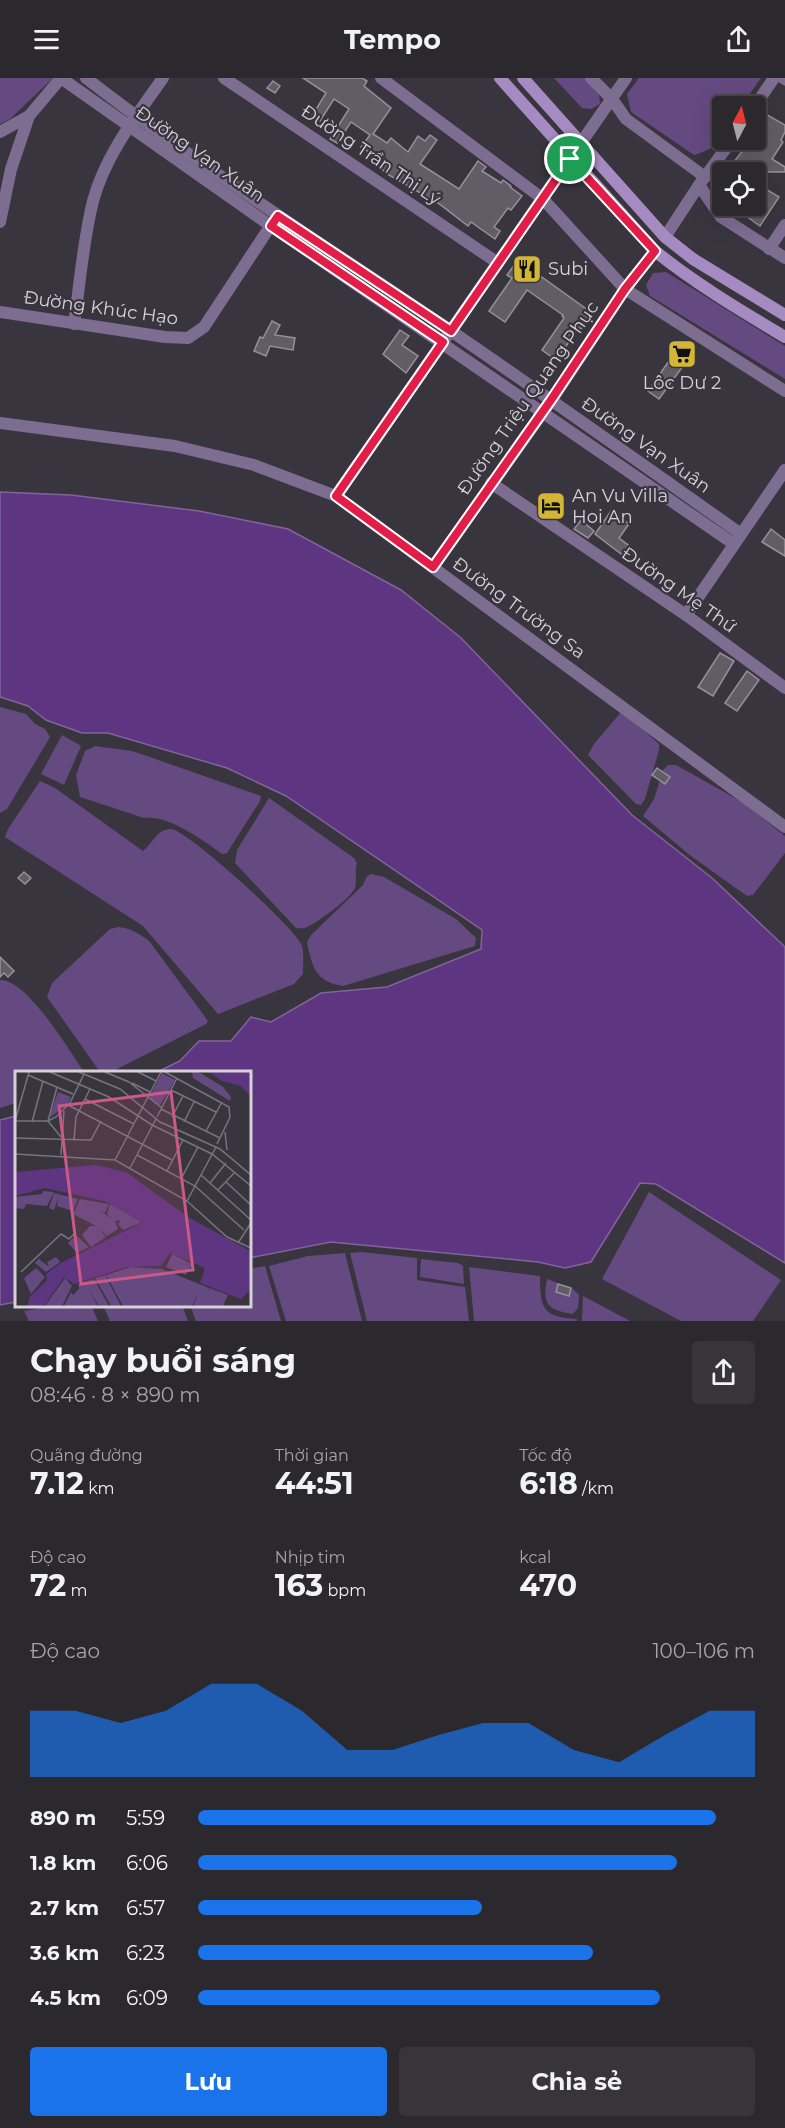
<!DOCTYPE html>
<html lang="vi">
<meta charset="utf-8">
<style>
body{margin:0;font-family:Montserrat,sans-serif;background:#37343a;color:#f1f3f6;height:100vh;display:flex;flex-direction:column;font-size:22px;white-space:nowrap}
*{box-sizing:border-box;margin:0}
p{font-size:20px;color:#a6a6aa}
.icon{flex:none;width:33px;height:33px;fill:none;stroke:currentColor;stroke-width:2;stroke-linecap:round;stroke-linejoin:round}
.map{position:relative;height:1243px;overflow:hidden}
.sheet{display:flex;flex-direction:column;background:#2b282e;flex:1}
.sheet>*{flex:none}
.needle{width:39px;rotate:7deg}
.controls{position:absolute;left:712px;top:18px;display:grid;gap:12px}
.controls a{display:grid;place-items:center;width:54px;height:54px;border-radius:6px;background:#2b282e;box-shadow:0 6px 24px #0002,0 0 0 2px #47444a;font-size:30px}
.pin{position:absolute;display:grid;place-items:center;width:51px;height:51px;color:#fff;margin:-26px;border:3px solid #fff;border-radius:50%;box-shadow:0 2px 6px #0007}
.round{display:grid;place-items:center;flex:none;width:63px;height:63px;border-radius:6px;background:#37343a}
.summary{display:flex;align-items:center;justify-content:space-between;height:102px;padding:0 30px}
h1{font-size:33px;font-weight:700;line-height:45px}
.metrics{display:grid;grid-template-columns:repeat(3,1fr);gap:9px;height:102px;padding:6px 30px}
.metrics div{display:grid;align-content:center}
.metrics b{font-size:30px;font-weight:700}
.metrics small{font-size:16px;font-weight:400}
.metrics p{font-size:16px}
.chart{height:168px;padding:12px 30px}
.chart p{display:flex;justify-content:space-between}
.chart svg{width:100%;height:108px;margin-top:6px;fill:#1a73e8;opacity:.7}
.primary-button{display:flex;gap:12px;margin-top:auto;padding:12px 30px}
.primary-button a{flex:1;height:69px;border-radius:6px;background:#1a73e8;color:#fff;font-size:24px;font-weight:700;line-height:69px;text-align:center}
.primary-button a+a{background:#37343a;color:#f1f3f6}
ul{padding:0 30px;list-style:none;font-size:20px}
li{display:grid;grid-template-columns:96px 72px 1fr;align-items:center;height:45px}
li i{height:15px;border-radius:8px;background:#1a73e8}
header{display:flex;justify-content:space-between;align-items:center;height:78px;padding:0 30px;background:#2b282e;font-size:27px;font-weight:700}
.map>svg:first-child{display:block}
.green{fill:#654981}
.water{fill:#5d3580;stroke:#81649a;stroke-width:1.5}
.building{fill:#615d67;stroke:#95909b;stroke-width:1.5}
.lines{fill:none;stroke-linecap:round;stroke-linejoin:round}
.lane{stroke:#7d6d90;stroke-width:7}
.street{stroke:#7d6d90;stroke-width:12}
.secondary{stroke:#a58bc1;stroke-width:12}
.route-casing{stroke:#fff;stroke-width:12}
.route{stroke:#e11d48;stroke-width:8}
.labels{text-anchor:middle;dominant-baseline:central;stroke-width:4.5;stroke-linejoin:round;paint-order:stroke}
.street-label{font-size:18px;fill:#d5d2d8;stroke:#39353e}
.poi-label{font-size:18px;fill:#d5d2d8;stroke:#39353e;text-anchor:start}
.inset-road{fill:none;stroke:#77747c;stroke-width:1.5}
.view{fill:#c95987;fill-opacity:0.15;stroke:#c95987;stroke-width:3}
.inset-edge{fill:none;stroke:#d5d2d8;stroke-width:3}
</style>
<header><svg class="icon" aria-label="menu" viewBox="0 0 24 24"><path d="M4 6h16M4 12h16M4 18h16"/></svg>Tempo<svg class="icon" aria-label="share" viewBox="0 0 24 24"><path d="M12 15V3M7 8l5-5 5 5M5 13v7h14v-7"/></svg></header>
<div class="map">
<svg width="785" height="1243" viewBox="0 0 785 1243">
<rect width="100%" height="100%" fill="#39353e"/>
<!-- green -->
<g class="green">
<path d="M 0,0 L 53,0 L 10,41 L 0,46 Z"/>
<path d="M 554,0 L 585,0 L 599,15 L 600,26 L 591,31 L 582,30 Z"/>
<path d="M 639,0 L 761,0 L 741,28 L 723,28 C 723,59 725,67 694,77 L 631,34 L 627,16 Z"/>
<path d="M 666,194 L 785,268 L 785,301 L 650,218 L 646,207 L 653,195 Z"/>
<path d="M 0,629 L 26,636 L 35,646 L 45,651 L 50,659 L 7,731 L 0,735 Z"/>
<path d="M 622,633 L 659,666 L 659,672 L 645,721 L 641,727 L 636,726 L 588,677 L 594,666 Z"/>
<path d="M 62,657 L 81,668 L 64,707 L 41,696 Z"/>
<path d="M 95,668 L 132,673 L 147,678 L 261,718 L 260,723 L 227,775 L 222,776 C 203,762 169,737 144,740 L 80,719 L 76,697 L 85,673 Z"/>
<path d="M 668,687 L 676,687 L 742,724 L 785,758 L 785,775 L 753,817 L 747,818 L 691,778 L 643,738 L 654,721 L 663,692 Z"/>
<path d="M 40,703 L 55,710 L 143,773 C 153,766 156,751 171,751 C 186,751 297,851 302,868 C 304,875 303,887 303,896 L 294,906 L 218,936 L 143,848 L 5,759 L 8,751 Z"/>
<path d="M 269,720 L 354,780 L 357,785 C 354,794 358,805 354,812 C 349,821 316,846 305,850 C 303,851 299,850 296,850 L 235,785 L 237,772 Z"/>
<path d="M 371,796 L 384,799 L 456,841 L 476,860 L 475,868 L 343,908 C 315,904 312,888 307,864 L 311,857 L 363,807 L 367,798 Z"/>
<path d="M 118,849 C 131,850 140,856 150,864 L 208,943 L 206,946 L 111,994 L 100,994 L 47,919 L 52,905 L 110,851 Z"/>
<path d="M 0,902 C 27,901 69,972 84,994 L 16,994 L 16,1025 L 0,1030 Z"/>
<path d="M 649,1114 L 781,1202 L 753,1243 L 681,1243 L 602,1201 Z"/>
<path d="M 361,1174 L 417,1180 L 417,1202 L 465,1209 L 469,1243 L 367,1243 L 350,1175 Z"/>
<path d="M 345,1175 L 362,1243 L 286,1243 L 269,1188 L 308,1178 Z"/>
<path d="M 421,1181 L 458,1185 L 463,1188 L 464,1206 L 420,1199 Z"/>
<path d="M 265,1188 L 281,1243 L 196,1243 L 190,1227 L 249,1226 L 249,1191 Z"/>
<path d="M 469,1189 L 540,1198 C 540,1231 543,1239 577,1241 L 577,1243 L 474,1243 Z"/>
<path d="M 547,1201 L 573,1211 L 579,1217 L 578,1230 L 573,1236 C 548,1232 542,1227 547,1201 Z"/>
<path d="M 583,1218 L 630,1243 L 582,1243 Z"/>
<path d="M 67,1226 L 91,1227 L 98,1243 L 29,1243 L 24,1233 Z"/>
<path d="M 103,1227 L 182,1227 L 188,1243 L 110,1243 Z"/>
</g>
<!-- water -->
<g class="water">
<path d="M 0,414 L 71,417 L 199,433 L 288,451 L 401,512 L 461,560 L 632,737 L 712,800 L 785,869 L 785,1185 L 656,1106 L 640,1105 L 591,1184 L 565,1190 L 538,1184 L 331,1164 L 249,1180 L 249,994 L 157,994 L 180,983 L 199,963 L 231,963 L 251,939 L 271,944 L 321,915 L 387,909 L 481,871 L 482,852 L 286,718 L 227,690 L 108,655 L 82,655 L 46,642 L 28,628 L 0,619 Z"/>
<path d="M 16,1038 L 16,1224 L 0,1227 L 0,1042 Z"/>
</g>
<!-- building -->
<g class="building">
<path d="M 303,0 L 362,0 L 367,3 L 364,8 L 391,30 L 373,56 L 387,65 L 391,60 L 408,74 L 418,58 L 425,63 L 430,57 L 437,62 L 420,86 L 459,111 L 478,83 L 486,89 L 482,93 L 501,105 L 503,102 L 511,108 L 510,109 L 522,118 L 511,132 L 508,130 L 494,149 L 500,153 L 495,161 L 471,144 L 468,148 L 438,125 L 387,96 L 373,83 L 376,79 L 361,69 L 370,57 L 351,44 L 337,65 L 330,61 L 349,31 L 334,21 L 320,43 L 312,38 L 326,15 Z"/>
<path d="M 273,3 L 280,8 L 275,15 L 267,10 Z"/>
<path d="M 762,34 L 785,47 L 785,54 L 781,62 L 783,64 L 772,81 L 785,89 L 785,94 L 726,94 L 751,62 L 756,62 L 756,52 L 760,46 L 757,44 Z"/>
<path d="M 756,105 L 779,119 L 760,148 L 732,128 L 756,128 Z"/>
<path d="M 518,182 L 592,235 L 581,251 L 579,250 L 556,282 L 542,272 L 564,240 L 562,238 L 563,237 L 527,212 L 505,244 L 489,233 L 512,200 L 507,197 Z"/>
<path d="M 272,243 L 280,247 L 275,257 L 295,260 L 293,272 L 270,268 L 266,278 L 254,273 L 260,259 L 263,260 Z"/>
<path d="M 400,252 L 409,258 L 402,267 L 418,278 L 406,295 L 383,276 Z"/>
<path d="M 682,264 L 694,273 L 659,321 L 648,313 Z"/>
<path d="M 611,433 L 629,446 L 619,460 L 632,470 L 625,479 L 595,456 Z"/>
<path d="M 581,442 L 594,453 L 588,460 L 574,451 Z"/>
<path d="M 771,451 L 785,462 L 785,478 L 762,464 Z"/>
<path d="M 720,575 L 734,583 L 713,618 L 698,609 Z"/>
<path d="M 747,593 L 759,602 L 737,633 L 725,625 Z"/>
<path d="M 657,690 L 670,699 L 665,706 L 652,697 Z"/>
<path d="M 24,794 L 31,800 L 25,806 L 18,800 Z"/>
<path d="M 0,879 L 14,893 L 8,899 L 4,895 L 0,899 Z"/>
<path d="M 558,1206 L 571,1210 L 569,1218 L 556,1214 Z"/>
</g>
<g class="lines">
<!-- lane -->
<path class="lane" d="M 778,0 L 785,4"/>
<!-- street -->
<g class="street">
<path d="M 61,0 L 271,148 L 734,466"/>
<path d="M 86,0 C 203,91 329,170 451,253 C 549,320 645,388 741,456"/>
<path d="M 224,0 L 498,185"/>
<path d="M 381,0 L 543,121 L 625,211 L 785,313"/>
<path d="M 591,0 L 612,21 L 626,41 L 705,99"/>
<path d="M 755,28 L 774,0"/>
<path d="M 0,54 L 29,38 L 61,0"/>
<path d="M 699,107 L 721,139 L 785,180"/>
<path d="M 0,144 L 11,91 L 29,38"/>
<path d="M 665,159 L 699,107 L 732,62"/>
<path d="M 769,171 L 785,147"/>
<path d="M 0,234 L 165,259 L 188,260 L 204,249 L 275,141"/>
<path d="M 74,246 C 80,205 83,163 93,123 C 105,78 136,38 163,0"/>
<path d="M 0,345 L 175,368 L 254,387 L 336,418 L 785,749"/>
<path d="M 491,405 L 686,537 L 785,610"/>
<path d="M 336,418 L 626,0"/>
<path d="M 433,489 L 551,323 L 625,211 L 655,173"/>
<path d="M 686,537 L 785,392"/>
</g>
<!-- secondary -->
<g class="secondary">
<path d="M 500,0 L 655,173 C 696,206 740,232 785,259"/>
<path d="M 523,0 L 665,159 L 693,181 L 785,237"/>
</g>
</g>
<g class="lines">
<!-- route casing -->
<g class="route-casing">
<path id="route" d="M 570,81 L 655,173 L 625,211 L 551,322 L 433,489 L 336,418 L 443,264 L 271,148 L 278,138 L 451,253 Z"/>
</g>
<!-- route -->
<use href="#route" class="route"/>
</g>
<!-- icons -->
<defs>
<g id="restaurant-square" transform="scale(1.5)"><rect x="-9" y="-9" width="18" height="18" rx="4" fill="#d3b635" stroke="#39353e"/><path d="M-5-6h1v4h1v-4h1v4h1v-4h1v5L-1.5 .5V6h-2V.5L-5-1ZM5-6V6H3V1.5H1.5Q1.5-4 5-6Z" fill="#111"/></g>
<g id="supermarket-square" transform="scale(1.5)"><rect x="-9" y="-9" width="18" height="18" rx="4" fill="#d3b635" stroke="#39353e"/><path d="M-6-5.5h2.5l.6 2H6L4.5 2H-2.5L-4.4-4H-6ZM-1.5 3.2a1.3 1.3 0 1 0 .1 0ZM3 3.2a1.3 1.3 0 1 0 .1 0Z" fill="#111"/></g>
<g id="hotel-square" transform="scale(1.5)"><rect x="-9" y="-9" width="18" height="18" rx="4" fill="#d3b635" stroke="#39353e"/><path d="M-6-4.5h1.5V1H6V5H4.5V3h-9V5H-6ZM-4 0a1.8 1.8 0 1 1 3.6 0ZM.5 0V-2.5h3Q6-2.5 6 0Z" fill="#111"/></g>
</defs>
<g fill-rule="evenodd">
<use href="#restaurant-square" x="527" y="191"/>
<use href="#supermarket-square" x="682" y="276"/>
<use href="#hotel-square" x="551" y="428"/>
</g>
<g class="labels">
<!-- street labels -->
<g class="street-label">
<text transform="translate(200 76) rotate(35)">Đường Vạn Xuân</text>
<text transform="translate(371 77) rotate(34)">Đường Trần Thị Lý</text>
<text transform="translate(101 230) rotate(8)">Đường Khúc Hạo</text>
<text transform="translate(528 320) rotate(-55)">Đường Triệu Quang Phục</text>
<text transform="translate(646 367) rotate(35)">Đường Vạn Xuân</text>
<text transform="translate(679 512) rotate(35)">Đường Mẹ Thứ</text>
<text transform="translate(519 530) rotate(36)">Đường Trường Sa</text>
</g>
<!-- poi labels -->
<g class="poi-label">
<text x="548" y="191">Subi</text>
<text x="682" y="305" text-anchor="middle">Lôc Dư 2</text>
<text x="572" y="418">An Vu Villa<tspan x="572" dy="21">Hoi An</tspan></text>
</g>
</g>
<!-- overview -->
<g transform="translate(15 993)">
<rect width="236" height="236" fill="#39353e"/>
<path d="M 177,1 L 184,1 L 208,16 L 216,26 L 215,30 L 178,7 ZM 147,2 L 160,9 L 145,34 L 134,27 ZM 43,21 L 56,26 L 53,33 L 34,47 ZM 28,120 L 39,121 L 32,135 L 11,133 L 9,138 L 0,137 L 0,126 L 27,123 ZM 39,122 L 63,128 L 58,140 L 42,135 L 43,127 L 39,139 L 34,137 ZM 65,128 L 94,133 L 90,142 L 85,140 L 97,148 L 92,143 L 95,133 L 127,151 L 108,159 L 103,153 L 106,149 L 100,150 L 103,158 L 92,165 L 84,158 L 91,166 L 76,176 L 67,164 L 75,155 L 81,155 L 58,143 ZM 61,164 L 74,176 L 62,182 L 53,172 ZM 157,183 L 177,193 L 171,204 L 151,196 ZM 41,186 L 45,191 L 31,201 L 20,192 L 24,188 L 34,196 L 32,191 ZM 116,196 L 147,198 L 194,217 L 193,220 L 195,217 L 213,224 L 208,235 L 178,235 L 185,219 L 177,235 L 108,235 L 91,204 ZM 21,197 L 30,206 L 16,223 L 9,207 ZM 90,204 L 106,235 L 96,235 L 80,207 ZM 50,207 L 57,215 L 47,235 L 30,235 ZM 79,208 L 94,235 L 84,235 L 73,217 L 83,235 L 49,235 L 56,221 L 58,224 L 64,218 L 63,213 Z" fill="#654981"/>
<path d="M 194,1 L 235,1 L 235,24 L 226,15 L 207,10 ZM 80,94 L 111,101 L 173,146 L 235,180 L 235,219 L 226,228 L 185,212 L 190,197 L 155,182 L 146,195 L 112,196 L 59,213 L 49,206 L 29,235 L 13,235 L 14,227 L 32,209 L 31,203 L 46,192 L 128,151 L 89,130 L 30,117 L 0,125 L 0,101 Z" fill="#5d3580"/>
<path class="inset-road" d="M 35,1 L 94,26 L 137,54 L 197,83 L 236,115M 64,1 L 105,18 L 145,51 L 205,78 L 236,104M 90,1 L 114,11 L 147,37M 123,1 L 141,10M 150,1 L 214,36 L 215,46 L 202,73M 13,4 L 58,23M 117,12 L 135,21M 42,16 L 33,50 L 46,66M 156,19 L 201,41M 70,28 L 119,53M 53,34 L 157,89M 146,38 L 205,67M 142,46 L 162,7M 157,46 L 168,25M 0,50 L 33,50 L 41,46 L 55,32 L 69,3M 0,50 L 14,1M 17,51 L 28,10M 169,51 L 179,31M 191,60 L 207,31M 210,61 L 212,79M 0,67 L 76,69 L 86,50M 59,69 L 61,46 L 75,18M 0,83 L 100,89 L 172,130 L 212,166 L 236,177M 46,84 L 49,40M 122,84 L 180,115 L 229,159M 100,89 L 146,1M 115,97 L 141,48M 152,100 L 168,69M 186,104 L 236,149M 166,108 L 183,76M 211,111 L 236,134M 195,112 L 211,92M 203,119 L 220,101M 172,130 L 201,76M 223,172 L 236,152M 6,201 L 46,163 L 54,168 L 59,163"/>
<path class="view" d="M 156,21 L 178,199 L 66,213 L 44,35 Z"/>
<rect width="236" height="236" class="inset-edge"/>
</g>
</svg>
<div class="controls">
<a><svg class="needle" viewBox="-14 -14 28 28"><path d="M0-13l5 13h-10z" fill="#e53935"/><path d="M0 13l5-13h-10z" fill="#a6a6aa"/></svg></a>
<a><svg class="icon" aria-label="locate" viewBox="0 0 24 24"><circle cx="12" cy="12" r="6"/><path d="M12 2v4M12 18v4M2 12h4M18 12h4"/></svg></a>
</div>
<div class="pin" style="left:570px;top:81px;background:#1e9e55"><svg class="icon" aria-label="arrive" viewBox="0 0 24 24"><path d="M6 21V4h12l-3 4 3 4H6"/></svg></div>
</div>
<section class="sheet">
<div class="summary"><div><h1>Chạy buổi sáng</h1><p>08:46 · 8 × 890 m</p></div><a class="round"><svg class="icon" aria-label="share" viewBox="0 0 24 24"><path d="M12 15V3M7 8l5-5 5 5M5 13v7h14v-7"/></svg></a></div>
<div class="metrics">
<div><p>Quãng đường</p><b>7.12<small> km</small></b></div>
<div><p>Thời gian</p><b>44:51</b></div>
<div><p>Tốc độ</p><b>6:18<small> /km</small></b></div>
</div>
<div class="metrics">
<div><p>Độ cao</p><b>72<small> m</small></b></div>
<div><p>Nhịp tim</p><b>163<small> bpm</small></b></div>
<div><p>kcal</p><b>470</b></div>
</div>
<div class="chart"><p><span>Độ cao</span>100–106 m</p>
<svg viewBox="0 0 160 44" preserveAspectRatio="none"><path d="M0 44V17L10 17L20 22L30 17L40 6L50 6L60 17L70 33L80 33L90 27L100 22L110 22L120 33L130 38L140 27L150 17L160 17V44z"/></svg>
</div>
<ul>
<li><b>890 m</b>5:59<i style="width:93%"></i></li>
<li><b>1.8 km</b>6:06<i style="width:86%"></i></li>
<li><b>2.7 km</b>6:57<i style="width:51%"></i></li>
<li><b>3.6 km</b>6:23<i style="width:71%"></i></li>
<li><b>4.5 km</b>6:09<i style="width:83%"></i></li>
</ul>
<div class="primary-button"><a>Lưu</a><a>Chia sẻ</a></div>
</section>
